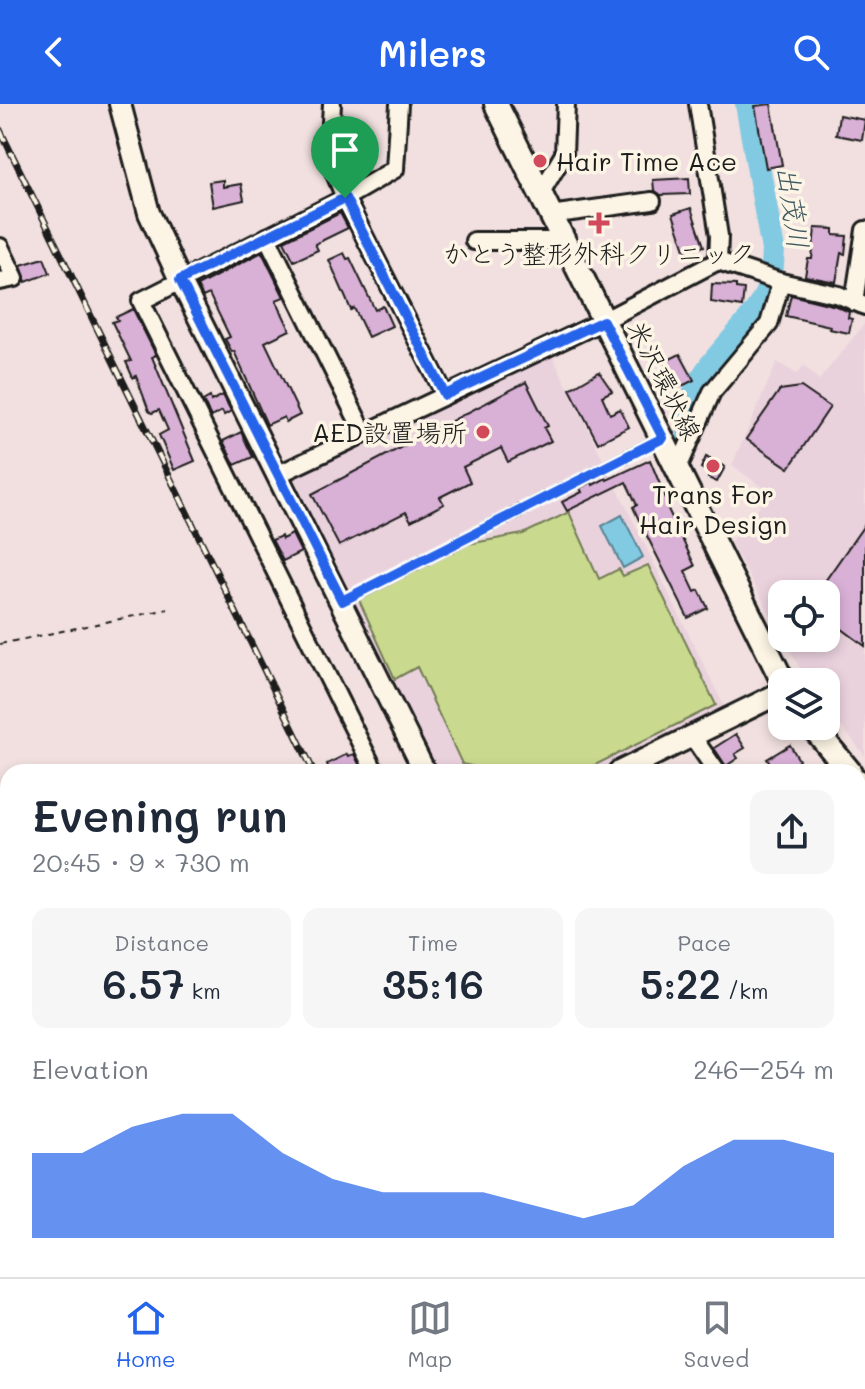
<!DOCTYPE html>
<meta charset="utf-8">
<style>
body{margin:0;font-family:Mali,"Klee One",sans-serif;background:#f6f6f7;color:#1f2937;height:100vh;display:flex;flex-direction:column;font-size:30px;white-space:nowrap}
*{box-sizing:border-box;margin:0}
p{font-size:26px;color:#747a83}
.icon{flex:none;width:44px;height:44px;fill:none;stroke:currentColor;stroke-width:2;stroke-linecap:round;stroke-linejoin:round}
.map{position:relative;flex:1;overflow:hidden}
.panel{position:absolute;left:0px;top:660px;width:866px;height:514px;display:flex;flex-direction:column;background:#fff;border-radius:24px 24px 0 0;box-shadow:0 4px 12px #0003}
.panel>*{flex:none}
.tools{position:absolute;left:768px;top:476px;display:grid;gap:16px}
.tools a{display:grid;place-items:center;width:72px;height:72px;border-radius:16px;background:#fff;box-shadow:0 4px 12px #0003;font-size:40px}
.pin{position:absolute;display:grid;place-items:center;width:68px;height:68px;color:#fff;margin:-82px -34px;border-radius:50% 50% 50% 0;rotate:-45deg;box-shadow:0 0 8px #0007}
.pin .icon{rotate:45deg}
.round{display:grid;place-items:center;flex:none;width:84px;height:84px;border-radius:16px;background:#f6f6f7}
.overview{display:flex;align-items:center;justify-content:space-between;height:136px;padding:0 32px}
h1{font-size:44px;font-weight:600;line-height:60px}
.figures{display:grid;grid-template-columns:repeat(3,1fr);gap:12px;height:136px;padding:8px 32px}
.figures div{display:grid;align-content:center;border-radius:16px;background:#f6f6f7;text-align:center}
.figures b{font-size:40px;font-weight:600}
.figures small{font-size:22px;font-weight:400}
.figures p{font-size:22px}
.chart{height:224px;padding:16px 32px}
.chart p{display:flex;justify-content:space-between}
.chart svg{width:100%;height:144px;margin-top:8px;fill:#2563eb;opacity:.7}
header{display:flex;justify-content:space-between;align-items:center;height:104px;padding:0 32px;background:#2563eb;color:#fff;font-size:36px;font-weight:600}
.tab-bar{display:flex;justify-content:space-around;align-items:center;height:112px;border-top:2px solid #e0e1e3;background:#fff;font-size:22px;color:#747a83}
.tab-bar a{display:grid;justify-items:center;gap:4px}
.tab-bar .on{color:#2563eb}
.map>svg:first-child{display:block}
.built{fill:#ead2dd}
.green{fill:#c9da8e;stroke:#727b55;stroke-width:2}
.water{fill:#82cae2;stroke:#598493;stroke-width:2}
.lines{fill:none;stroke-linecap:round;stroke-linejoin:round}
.stream{stroke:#598493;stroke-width:4}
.river{stroke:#82cae2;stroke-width:24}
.building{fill:#d9b0d6;stroke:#1c1c1c;stroke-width:2}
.service-casing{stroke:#1c1c1c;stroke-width:14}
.minor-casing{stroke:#1c1c1c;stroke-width:22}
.tertiary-casing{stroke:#1c1c1c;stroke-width:26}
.secondary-casing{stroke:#1c1c1c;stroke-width:28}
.path{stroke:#1c1c1c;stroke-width:2;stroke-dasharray:6 6;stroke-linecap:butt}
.service{stroke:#fcf5e5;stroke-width:8}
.minor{stroke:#fcf5e5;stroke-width:16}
.tertiary{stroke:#fcf5e5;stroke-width:20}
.secondary{stroke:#fcf5e5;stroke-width:22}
.rail-casing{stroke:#1c1c1c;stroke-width:7}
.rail{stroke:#fcf5e5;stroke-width:4;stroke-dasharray:12;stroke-linecap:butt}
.route-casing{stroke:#fff;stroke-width:16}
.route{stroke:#2563eb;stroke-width:10}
.poi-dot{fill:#d1495b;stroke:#fcf5e5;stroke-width:3}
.labels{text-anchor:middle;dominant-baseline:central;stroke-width:7;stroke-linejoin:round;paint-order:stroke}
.poi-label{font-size:26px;fill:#1c1c1c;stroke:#fcf5e5}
.street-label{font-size:26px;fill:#1c1c1c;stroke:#fcf5e5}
.water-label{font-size:28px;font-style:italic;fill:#405961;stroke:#fcf5e5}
</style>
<header><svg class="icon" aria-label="back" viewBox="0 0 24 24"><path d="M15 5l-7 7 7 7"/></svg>Milers<svg class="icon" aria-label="search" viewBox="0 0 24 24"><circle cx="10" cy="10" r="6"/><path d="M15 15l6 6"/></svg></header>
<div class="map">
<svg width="865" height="1173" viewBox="0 0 865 1173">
<rect width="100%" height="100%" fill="#f2e0e0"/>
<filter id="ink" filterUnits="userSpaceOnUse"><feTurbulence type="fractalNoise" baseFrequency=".0125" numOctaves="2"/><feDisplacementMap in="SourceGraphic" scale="16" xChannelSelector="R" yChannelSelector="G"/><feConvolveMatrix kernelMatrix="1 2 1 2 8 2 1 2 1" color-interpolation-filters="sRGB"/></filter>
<g filter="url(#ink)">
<!-- built -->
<g class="built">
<path d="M 865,219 L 865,652 L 826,603 L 826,578 L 808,578 L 783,534 L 826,534 L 826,490 L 782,490 L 782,532 L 730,438 L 770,389 L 732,361 L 777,258 L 797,270 L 804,261 L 819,276 Z"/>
<path d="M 550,247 L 725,604 L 597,668 L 435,668 L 292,371 Z"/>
</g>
<!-- green -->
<path class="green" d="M 569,408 L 599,475 L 619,465 L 623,472 L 648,461 L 716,601 L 581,668 L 499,668 L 462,660 L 417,563 L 395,575 L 359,496 L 468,440 L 523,430 Z"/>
<!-- water -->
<path class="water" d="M 622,411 L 643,453 L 623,464 L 602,422 Z"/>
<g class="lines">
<!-- stream -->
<g class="stream">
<path d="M 0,930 L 8,928"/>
<path d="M 0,943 L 8,942"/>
<path d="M 541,1166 L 544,1173"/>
<path d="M 771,1166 L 776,1173"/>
</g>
<!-- river -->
<path class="river" d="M 688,336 C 692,319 688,303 696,286 C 712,250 751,223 766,190 C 772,177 772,160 773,146 L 747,0"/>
</g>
<!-- building -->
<g class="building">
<path d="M 771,0 L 782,61 L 766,64 L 755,2 Z"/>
<path d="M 839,11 L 865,16 L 862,36 L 836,31 Z"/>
<path d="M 689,74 L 690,90 L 661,91 L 654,86 L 653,76 Z"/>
<path d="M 223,76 L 223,83 L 241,80 L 244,96 L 213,103 L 209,78 Z"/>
<path d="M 691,104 L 704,142 L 686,148 L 673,110 Z"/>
<path d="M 340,109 L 348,124 L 315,140 L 318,146 L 294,157 L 284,137 Z"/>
<path d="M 815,124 L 834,125 L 834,131 L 847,132 L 845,150 L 841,149 L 836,178 L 805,172 L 808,155 L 812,155 Z"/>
<path d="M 262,148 L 284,193 L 276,196 L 290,226 L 265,238 L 300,311 L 286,318 L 284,313 L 267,321 L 234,247 L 232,248 L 225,235 L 230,233 L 209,190 L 203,193 L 197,182 Z"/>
<path d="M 344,149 L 347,155 L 350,154 L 375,206 L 383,202 L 392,222 L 368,233 L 354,204 L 351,206 L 329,156 Z"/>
<path d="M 44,154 L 50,169 L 26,178 L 21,161 Z"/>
<path d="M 712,180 L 736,181 L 736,184 L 744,185 L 742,203 L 711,198 Z"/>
<path d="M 791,191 L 836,202 L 849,208 L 848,214 L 852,215 L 849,229 L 829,225 L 830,222 L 786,212 Z"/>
<path d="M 133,205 L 156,251 L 152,253 L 195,357 L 174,366 L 159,331 L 168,326 L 159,306 L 152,309 L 149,307 L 136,272 L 133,274 L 126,258 L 131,257 L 112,218 L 118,216 L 116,213 Z"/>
<path d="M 680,250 L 694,276 L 678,284 L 664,258 Z"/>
<path d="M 599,268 L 612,287 L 602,292 L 610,310 L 620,305 L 629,323 L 598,339 L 570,285 Z"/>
<path d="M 526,278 L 548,322 L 544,324 L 551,337 L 508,358 L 501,344 L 463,363 L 470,378 L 440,393 L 444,400 L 411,417 L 406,408 L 339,442 L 312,390 Z"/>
<path d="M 801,283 L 830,303 L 789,364 L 746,335 L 780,286 Z"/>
<path d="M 223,291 L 231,307 L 224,311 L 222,307 L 211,313 L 203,297 L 210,293 L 211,297 Z"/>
<path d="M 241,328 L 253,353 L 235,361 L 223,337 Z"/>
<path d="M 706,353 L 725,363 L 717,378 L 708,374 L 710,369 L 701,364 Z"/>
<path d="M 650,356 L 668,400 L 666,401 L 695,462 L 685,467 L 695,488 L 699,486 L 708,504 L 688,514 L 639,416 L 633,403 L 637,401 L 626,378 L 567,407 L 562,398 L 582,388 L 580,384 L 592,378 L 593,381 L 606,374 L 607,376 Z"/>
<path d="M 865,420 L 865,542 L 826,513 L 826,490 L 816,490 Z"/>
<path d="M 292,430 L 301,448 L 283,457 L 272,436 L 281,432 L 282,435 Z"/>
<path d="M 736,630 L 745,644 L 735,650 L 738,654 L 726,662 L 714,644 Z"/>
<path d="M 790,641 L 799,656 L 787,668 L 776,668 L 767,655 Z"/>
<path d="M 347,650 L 348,652 L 354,650 L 362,666 L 330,668 L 327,660 Z"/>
</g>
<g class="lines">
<!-- service casing -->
<g class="service-casing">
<path id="service" d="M 343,497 L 662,334"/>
</g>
<!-- minor casing -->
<g class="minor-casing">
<g id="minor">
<path d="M 332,0 L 329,55 L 345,94 L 445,291"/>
<path d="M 540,90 L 564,50 L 566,0"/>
<path d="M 550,111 L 652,97"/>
<path d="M 267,133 L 364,329"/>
<path d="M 474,137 L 564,137"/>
<path d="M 0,143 L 15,174 L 0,177"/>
<path d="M 718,157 L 781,178 L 839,191 L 865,202"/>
<path d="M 854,198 L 865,126"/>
<path d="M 678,364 L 712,288 L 769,220 L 781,178"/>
<path d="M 279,370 L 603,217 L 718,157 L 719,132 L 698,0"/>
<path d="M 692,632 L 717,668"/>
<path d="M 375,668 L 141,197 L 345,94 L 395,65 L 399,0"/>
<path d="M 858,965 L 865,965"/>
<path d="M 858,1061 L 865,1062"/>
</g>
</g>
<!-- tertiary casing -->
<g class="tertiary-casing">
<g id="tertiary">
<path d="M 120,0 L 149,109 L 180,176 L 425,668"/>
<path d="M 619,668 L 782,588"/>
<path d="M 677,1166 L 680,1173"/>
</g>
</g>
<!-- secondary casing -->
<g class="secondary-casing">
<g id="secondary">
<path d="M 496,0 L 783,578"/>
<path d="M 812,622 L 850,668"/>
<path d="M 858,677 L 865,684"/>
</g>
</g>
<!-- path -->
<g class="path">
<path d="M 0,540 L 168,505"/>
<path d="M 0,796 L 8,796"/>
<path d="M 0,939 L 8,937"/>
<path d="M 103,1166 L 104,1173"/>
<path d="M 524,1166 L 526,1173"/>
<path d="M 754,1166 L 759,1173"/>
</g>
<!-- service -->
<use href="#service" class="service"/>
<!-- minor -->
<use href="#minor" class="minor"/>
<!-- tertiary -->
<use href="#tertiary" class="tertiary"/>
<!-- secondary -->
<use href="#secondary" class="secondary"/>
<!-- rail casing -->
<g class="rail-casing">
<g id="rail">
<path d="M 0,26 L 314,668"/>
<path d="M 559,1166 L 563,1173"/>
</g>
</g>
<!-- rail -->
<use href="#rail" class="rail"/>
</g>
</g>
<g class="lines" filter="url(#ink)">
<!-- route casing -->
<g class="route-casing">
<path id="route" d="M 345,94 L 445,291 L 603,217 L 663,334 L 342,497 L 180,176 Z"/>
</g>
<!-- route -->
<use href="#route" class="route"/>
</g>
<!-- markers -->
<g class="poi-dot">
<circle cx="540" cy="57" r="8"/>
<path d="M595 107h8v8h8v8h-8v8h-8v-8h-8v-8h8z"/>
<circle cx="483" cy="328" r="8"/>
<circle cx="713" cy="362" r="8"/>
</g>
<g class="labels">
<!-- poi labels -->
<g class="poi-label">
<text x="556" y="57" text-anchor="start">Hair Time Ace</text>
<text x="599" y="149">かとう整形外科クリニック</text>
<text x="467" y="328" text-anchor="end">AED設置場所</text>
<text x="713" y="390">Trans For<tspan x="713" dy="30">Hair Design</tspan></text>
</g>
<!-- street labels -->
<g class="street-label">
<text transform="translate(665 276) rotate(63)">米沢環状線</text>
</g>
<!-- water labels -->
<g class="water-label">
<text transform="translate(794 103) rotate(82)">出茂川</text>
</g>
</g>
</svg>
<div class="tools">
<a><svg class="icon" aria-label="locate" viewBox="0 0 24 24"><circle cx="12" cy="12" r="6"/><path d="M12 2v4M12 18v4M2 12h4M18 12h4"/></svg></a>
<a><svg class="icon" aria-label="layers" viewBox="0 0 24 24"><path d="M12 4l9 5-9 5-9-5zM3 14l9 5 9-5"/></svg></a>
</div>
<div class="pin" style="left:345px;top:94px;background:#1e9e55"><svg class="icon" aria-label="arrive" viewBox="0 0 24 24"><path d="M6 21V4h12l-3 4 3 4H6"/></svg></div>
<section class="panel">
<div class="overview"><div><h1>Evening run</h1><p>20:45 · 9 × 730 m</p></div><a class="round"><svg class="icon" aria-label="share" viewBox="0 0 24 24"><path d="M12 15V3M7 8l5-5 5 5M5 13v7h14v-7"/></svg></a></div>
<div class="figures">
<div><p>Distance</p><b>6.57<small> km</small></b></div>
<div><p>Time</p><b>35:16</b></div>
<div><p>Pace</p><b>5:22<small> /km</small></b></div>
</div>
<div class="chart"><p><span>Elevation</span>246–254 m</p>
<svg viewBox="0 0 160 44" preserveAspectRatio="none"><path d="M0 44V18L10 18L20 10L30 6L40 6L50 18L60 26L70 30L80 30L90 30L100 34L110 38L120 34L130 22L140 14L150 14L160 18V44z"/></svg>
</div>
</section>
</div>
<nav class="tab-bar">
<a class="on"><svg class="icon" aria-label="home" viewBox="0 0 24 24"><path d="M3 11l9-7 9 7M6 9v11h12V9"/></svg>Home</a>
<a><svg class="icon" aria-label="map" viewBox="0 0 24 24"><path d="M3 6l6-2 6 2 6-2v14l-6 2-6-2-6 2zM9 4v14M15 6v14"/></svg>Map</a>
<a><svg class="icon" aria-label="saved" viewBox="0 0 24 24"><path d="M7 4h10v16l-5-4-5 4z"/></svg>Saved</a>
</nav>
